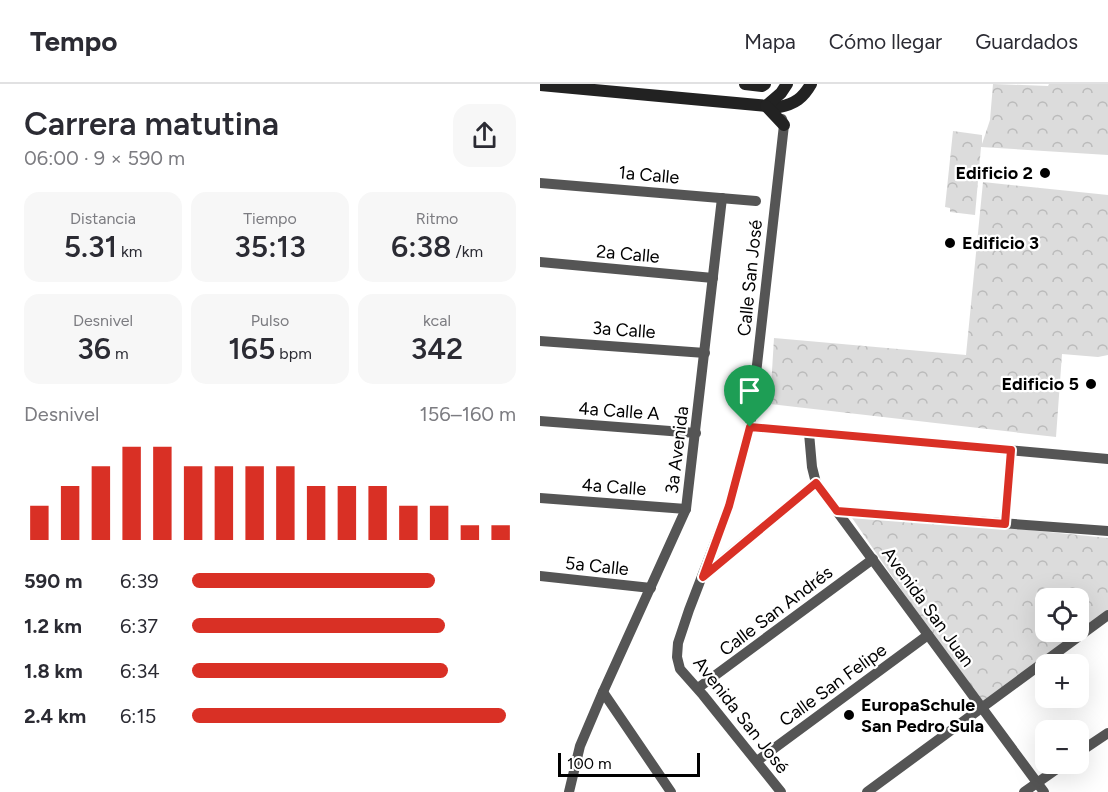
<!DOCTYPE html>
<html lang="es">
<meta charset="utf-8">
<style>
body{margin:0;font-family:Figtree,sans-serif;background:#f7f7f7;color:#2b2b33;height:100vh;display:flex;flex-direction:column;font-size:22px;white-space:nowrap}
*{box-sizing:border-box;margin:0}
p{font-size:20px;color:#7c7c81}
.icon{flex:none;width:33px;height:33px;fill:none;stroke:currentColor;stroke-width:2;stroke-linecap:round;stroke-linejoin:round}
.map{position:relative;flex:1;overflow:hidden}
.drawer{display:flex;flex-direction:column;background:#fff;width:540px}
.drawer>*{flex:none}
.fabs{position:absolute;left:495px;top:504px;display:grid;gap:12px}
.fabs a{display:grid;place-items:center;width:54px;height:54px;border-radius:12px;background:#fff;box-shadow:0 6px 24px #0002;font-size:30px}
.scale{position:absolute;left:18px;bottom:15px;width:142px;box-sizing:border-box;padding-left:6px;border:3px solid #000;border-top:0;font-size:16px;line-height:21px;white-space:nowrap;color:#000;-webkit-text-stroke:4px #fff;paint-order:stroke}
.pin{position:absolute;display:grid;place-items:center;width:51px;height:51px;color:#fff;margin:-62px -26px;border-radius:50% 50% 50% 0;rotate:-45deg;box-shadow:0 0 6px #0007}
.pin .icon{rotate:45deg}
.round{display:grid;place-items:center;flex:none;width:63px;height:63px;border-radius:18px;background:#f7f7f7}
.summary{display:flex;align-items:center;justify-content:space-between;height:102px;padding:0 24px}
h1{font-size:33px;font-weight:600;line-height:45px}
.figures{display:grid;grid-template-columns:repeat(3,1fr);gap:9px;height:102px;padding:6px 24px}
.figures div{display:grid;align-content:center;border-radius:15px;background:#f7f7f7;text-align:center}
.figures b{font-size:30px;font-weight:600}
.figures small{font-size:16px;font-weight:400}
.figures p{font-size:16px}
.chart{height:168px;padding:12px 24px}
.chart p{display:flex;justify-content:space-between}
.chart svg{width:100%;height:108px;margin-top:6px;stroke:#d93025;stroke-width:6}
ul{padding:0 24px;list-style:none;font-size:20px}
li{display:grid;grid-template-columns:96px 72px 1fr;align-items:center;height:45px}
li i{height:15px;border-radius:8px;background:#d93025}
header{display:flex;align-items:center;gap:36px;box-sizing:border-box;height:84px;padding:0 30px;background:#fff;border-bottom:2px solid #e1e1e2}
header strong{font-size:28px}
nav{display:flex;gap:33px;margin-inline-start:auto;font-size:21px}
main{display:flex;flex:1;min-height:0}
.map>svg:first-child{display:block}
.park{fill:url(#park-crowns);fill-rule:evenodd}
.lines{fill:none;stroke-linecap:round;stroke-linejoin:round}
.minor{stroke:#555;stroke-width:10}
.secondary{stroke:#222;stroke-width:12}
.route-casing{stroke:#fff;stroke-width:12}
.route{stroke:#d93025;stroke-width:8}
.poi-dot{fill:#000;stroke:#fff;stroke-width:2}
.labels{text-anchor:middle;dominant-baseline:central;stroke-width:4.5;stroke-linejoin:round;paint-order:stroke}
.poi-label{font-size:18px;font-weight:bold;fill:#000;stroke:#fff;text-anchor:end}
.street-label{font-size:18px;fill:#000;stroke:#fff}
</style>
<header>
<strong>Tempo</strong>
<nav><a>Mapa</a><a>Cómo llegar</a><a>Guardados</a></nav>
</header>
<main>
<section class="drawer">
<div class="summary"><div><h1>Carrera matutina</h1><p>06:00 · 9 × 590 m</p></div><a class="round"><svg class="icon" aria-label="share" viewBox="0 0 24 24"><path d="M12 15V3M7 8l5-5 5 5M5 13v7h14v-7"/></svg></a></div>
<div class="figures">
<div><p>Distancia</p><b>5.31<small> km</small></b></div>
<div><p>Tiempo</p><b>35:13</b></div>
<div><p>Ritmo</p><b>6:38<small> /km</small></b></div>
</div>
<div class="figures">
<div><p>Desnivel</p><b>36<small> m</small></b></div>
<div><p>Pulso</p><b>165<small> bpm</small></b></div>
<div><p>kcal</p><b>342</b></div>
</div>
<div class="chart"><p><span>Desnivel</span>156–160 m</p>
<svg viewBox="0 0 160 44" preserveAspectRatio="none"><path d="M5 44V30M15 44V22M25 44V14M35 44V6M45 44V6M55 44V14M65 44V14M75 44V14M85 44V14M95 44V22M105 44V22M115 44V22M125 44V30M135 44V30M145 44V38M155 44V38"/></svg>
</div>
<ul>
<li><b>590 m</b>6:39<i style="width:75%"></i></li>
<li><b>1.2 km</b>6:37<i style="width:78%"></i></li>
<li><b>1.8 km</b>6:34<i style="width:79%"></i></li>
<li><b>2.4 km</b>6:15<i style="width:97%"></i></li>
</ul>
</section>
<div class="map">
<svg width="568" height="708" viewBox="0 0 568 708">
<defs>
<pattern id="park-crowns" width="20" height="18" patternUnits="userSpaceOnUse" patternTransform="scale(1.5)"><rect width="20" height="18" fill="#dcdcdc"/><path d="M2 6a3 3 0 1 1 6 0M12 15a3 3 0 1 1 6 0" fill="none" stroke="#bbb"/></pattern>
</defs>
<rect width="100%" height="100%" fill="#fff"/>
<!-- park -->
<g class="park">
<path d="M 453,0 L 508,2 L 509,0 L 568,0 L 568,71 L 441,63 L 435,131 L 410,128 L 410,124 L 405,123 L 413,47 L 442,51 L 442,60 L 450,36 Z"/>
<path d="M 443,98 L 568,111 L 568,271 L 558,273 L 522,270 L 516,353 L 230,320 L 234,254 L 426,271 Z"/>
<path d="M 308,428 L 568,454 L 568,530 L 441,622 ZM 506,514 L 538,514 L 538,548 L 506,548 Z"/>
</g>
<g class="lines">
<!-- minor -->
<g class="minor">
<path d="M 0,99 L 216,117"/>
<path d="M 0,178 L 173,194"/>
<path d="M 0,257 L 165,269"/>
<path d="M 0,337 L 156,349"/>
<path d="M 210,343 L 568,375"/>
<path d="M 269,349 L 272,383 L 276,399 L 504,708"/>
<path d="M 0,414 L 146,425"/>
<path d="M 297,427 L 568,447"/>
<path d="M 465,440 L 471,366"/>
<path d="M 0,492 L 111,504"/>
<path d="M 163,492 L 276,399"/>
<path d="M 158,604 L 333,475"/>
<path d="M 63,608 L 131,708"/>
<path d="M 538,669 L 568,649"/>
<path d="M 217,677 L 388,551"/>
<path d="M 29,708 L 40,662 L 63,608 L 146,425 L 182,114"/>
<path d="M 241,708 L 163,611 L 140,585 L 137,573 L 138,559 L 149,526 L 189,422 L 210,343 L 244,41 L 242,35"/>
<path d="M 327,708 L 568,531"/>
<path d="M 484,708 L 524,680"/>
</g>
<!-- secondary -->
<g class="secondary">
<path d="M 205,0 L 222,2 L 225,0"/>
<path d="M 0,1 L 239,23 C 255,20 263,14 271,0"/>
<path d="M 226,22 L 241,9 L 247,0"/>
<path d="M 226,22 L 244,41"/>
</g>
</g>
<g class="lines">
<!-- route casing -->
<g class="route-casing">
<path id="route" d="M 210,343 L 471,366 L 465,440 L 297,427 L 276,399 L 163,493 L 189,422 Z"/>
</g>
<!-- route -->
<use href="#route" class="route"/>
</g>
<!-- markers -->
<g class="poi-dot">
<circle cx="505" cy="89" r="6"/>
<circle cx="410" cy="159" r="6"/>
<circle cx="551" cy="300" r="6"/>
<circle cx="309" cy="631" r="6"/>
</g>
<g class="labels">
<!-- poi labels -->
<g class="poi-label">
<text x="493" y="89">Edificio 2</text>
<text x="422" y="159" text-anchor="start">Edificio 3</text>
<text x="539" y="300">Edificio 5</text>
<text x="321" y="621" text-anchor="start">EuropaSchule<tspan x="321" dy="21">San Pedro Sula</tspan></text>
</g>
<!-- street labels -->
<g class="street-label">
<text transform="translate(109 91) rotate(5)">1a Calle</text>
<text transform="translate(88 170) rotate(5)">2a Calle</text>
<text transform="translate(210 194) rotate(-84)">Calle San José</text>
<text transform="translate(84 246) rotate(4)">3a Calle</text>
<text transform="translate(79 327) rotate(4)">4a Calle A</text>
<text transform="translate(137 366) rotate(-83)">3a Avenida</text>
<text transform="translate(74 403) rotate(4)">4a Calle</text>
<text transform="translate(57 482) rotate(6)">5a Calle</text>
<text transform="translate(388 523) rotate(54)">Avenida San Juan</text>
<text transform="translate(236 527) rotate(-37)">Calle San Andrés</text>
<text transform="translate(293 601) rotate(-36)">Calle San Felipe</text>
<text transform="translate(201 631) rotate(52)">Avenida San José</text>
</g>
</g>
</svg>
<div class="fabs">
<a><svg class="icon" aria-label="locate" viewBox="0 0 24 24"><circle cx="12" cy="12" r="6"/><path d="M12 2v4M12 18v4M2 12h4M18 12h4"/></svg></a>
<a>+</a>
<a>−</a>
</div>
<div class="scale">100 m</div>
<div class="pin" style="left:210px;top:343px;background:#1e9e55"><svg class="icon" aria-label="arrive" viewBox="0 0 24 24"><path d="M6 21V4h12l-3 4 3 4H6"/></svg></div>
</div>
</main>
